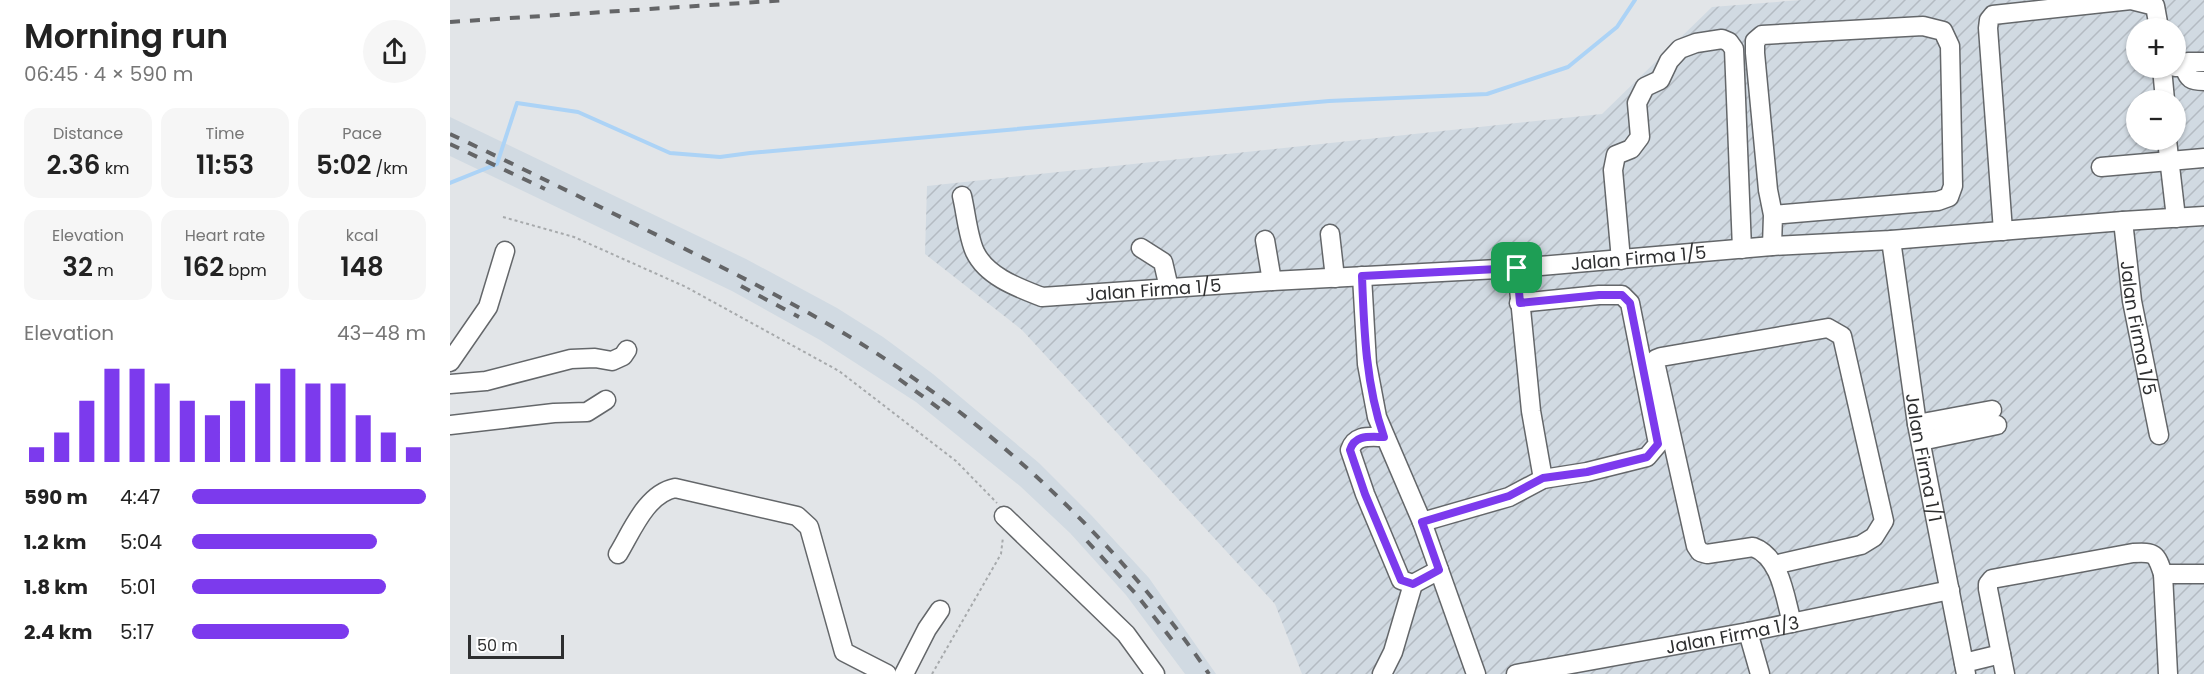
<!DOCTYPE html>
<meta charset="utf-8">
<style>
body{margin:0;font-family:Poppins,sans-serif;background:#f6f6f6;color:#222;height:100vh;display:flex;flex-direction:column;font-size:22px;white-space:nowrap}
*{box-sizing:border-box;margin:0}
p{font-size:20px;color:#767676}
.icon{flex:none;width:33px;height:33px;fill:none;stroke:currentColor;stroke-width:2;stroke-linecap:round;stroke-linejoin:round}
.map{position:relative;flex:1;overflow:hidden}
.details{display:flex;flex-direction:column;background:#fff;width:450px}
.details>*{flex:none}
.tools{position:absolute;left:1676px;top:18px;display:grid;gap:12px}
.tools a{display:grid;place-items:center;width:60px;height:60px;border-radius:50%;background:#fff;box-shadow:0 2px 4px #0004;font-size:30px}
.scale{position:absolute;left:18px;bottom:15px;width:96px;box-sizing:border-box;padding-left:6px;border:3px solid #2d2e2f;border-top:0;font-size:16px;line-height:21px;white-space:nowrap;color:#2d2e2f;-webkit-text-stroke:4px #fff;paint-order:stroke}
.pin{position:absolute;display:grid;place-items:center;width:51px;height:51px;color:#fff;margin:-26px;border-radius:12px;box-shadow:0 3px 9px #0006}
.round{display:grid;place-items:center;flex:none;width:63px;height:63px;border-radius:32px;background:#f6f6f6}
.headline{display:flex;align-items:center;justify-content:space-between;height:102px;padding:0 24px}
h1{font-size:33px;font-weight:600;line-height:45px}
.figures{display:grid;grid-template-columns:repeat(3,1fr);gap:9px;height:102px;padding:6px 24px}
.figures div{display:grid;align-content:center;border-radius:15px;background:#f6f6f6;text-align:center}
.figures b{font-size:26px;font-weight:600}
.figures small{font-size:16px;font-weight:400}
.figures p{font-size:16px}
.chart{height:168px;padding:12px 24px}
.chart p{display:flex;justify-content:space-between}
.chart svg{width:100%;height:108px;margin-top:6px;stroke:#7c3aed;stroke-width:6}
ul{padding:0 24px;list-style:none;font-size:20px}
li{display:grid;grid-template-columns:96px 72px 1fr;align-items:center;height:45px}
li i{height:15px;border-radius:8px;background:#7c3aed}
main{display:flex;flex:1;min-height:0}
.map>svg:first-child{display:block}
.built{fill:#d1dae2}
.industrial{fill:url(#industrial-furrows);fill-rule:evenodd}
.lines{fill:none;stroke-linecap:round;stroke-linejoin:round}
.stream{stroke:#acd3f6;stroke-width:4}
.minor-casing{stroke:#64676a;stroke-width:21}
.path{stroke:#a7aaac;stroke-width:2;stroke-dasharray:3 3;stroke-linecap:butt}
.minor{stroke:#fff;stroke-width:18}
.rail{stroke:#646567;stroke-width:4;stroke-dasharray:10 10;stroke-linecap:butt}
.route-casing{stroke:#fff;stroke-width:12}
.route{stroke:#7c3aed;stroke-width:8}
.labels{text-anchor:middle;dominant-baseline:central;stroke-width:4.5;stroke-linejoin:round;paint-order:stroke}
.street-label{font-size:18px;fill:#2d2e2f;stroke:#fff}
</style>
<main>
<section class="details">
<div class="headline"><div><h1>Morning run</h1><p>06:45 · 4 × 590 m</p></div><a class="round"><svg class="icon" aria-label="share" viewBox="0 0 24 24"><path d="M12 15V3M7 8l5-5 5 5M5 13v7h14v-7"/></svg></a></div>
<div class="figures">
<div><p>Distance</p><b>2.36<small> km</small></b></div>
<div><p>Time</p><b>11:53</b></div>
<div><p>Pace</p><b>5:02<small> /km</small></b></div>
</div>
<div class="figures">
<div><p>Elevation</p><b>32<small> m</small></b></div>
<div><p>Heart rate</p><b>162<small> bpm</small></b></div>
<div><p>kcal</p><b>148</b></div>
</div>
<div class="chart"><p><span>Elevation</span>43–48 m</p>
<svg viewBox="0 0 160 44" preserveAspectRatio="none"><path d="M5 44V38M15 44V32M25 44V19M35 44V6M45 44V6M55 44V12M65 44V19M75 44V25M85 44V19M95 44V12M105 44V6M115 44V12M125 44V12M135 44V25M145 44V32M155 44V38"/></svg>
</div>
<ul>
<li><b>590 m</b>4:47<i style="width:100%"></i></li>
<li><b>1.2 km</b>5:04<i style="width:79%"></i></li>
<li><b>1.8 km</b>5:01<i style="width:83%"></i></li>
<li><b>2.4 km</b>5:17<i style="width:67%"></i></li>
</ul>
</section>
<div class="map">
<svg width="1754" height="674" viewBox="0 0 1754 674">
<defs>
<pattern id="industrial-furrows" width="10" height="10" patternUnits="userSpaceOnUse" patternTransform="scale(1.5)"><rect width="10" height="10" fill="#d1dae2"/><path d="M-1 1l2-2M0 10L10 0M9 11l2-2" fill="none" stroke="#b4bbc2"/></pattern>
</defs>
<rect width="100%" height="100%" fill="#e2e5e8"/>
<!-- built -->
<path class="built" d="M 0,117 L 296,259 L 387,308 L 433,337 L 483,374 L 589,463 L 642,516 L 699,578 L 766,674 L 735,674 L 676,595 L 620,533 L 570,486 L 466,402 L 370,340 L 282,291 L 0,156 Z"/>
<!-- industrial -->
<path class="industrial" d="M 1352,0 L 1754,0 L 1754,674 L 852,674 L 825,604 L 572,330 L 475,254 L 477,186 L 1152,114 L 1262,7 ZM 1686,28 L 1725,28 L 1725,68 L 1686,68 ZM 1686,100 L 1725,100 L 1725,140 L 1686,140 Z"/>
<g class="lines">
<!-- stream -->
<path class="stream" d="M 0,183 L 47,164 L 67,103 L 128,112 L 220,153 L 270,157 L 300,153 L 879,101 L 1037,94 L 1118,67 L 1167,27 L 1185,0"/>
<!-- minor casing -->
<g class="minor-casing">
<g id="minor">
<path d="M 1725,67 L 1734,67 C 1738,79 1741,81 1754,81"/>
<path d="M 1734,67 L 1738,62 L 1754,62"/>
<path d="M 1712,68 L 1715,100"/>
<path d="M 1717,140 L 1726,218"/>
<path d="M 1651,167 L 1754,158"/>
<path id="s1" d="M 512,196 C 516,213 518,237 525,252 C 537,277 569,288 592,297 L 822,281 L 1067,268 L 1322,246 L 1441,240 L 1673,221 L 1754,216"/>
<path id="s2" d="M 1673,221 L 1682,301 L 1709,435"/>
<path d="M 1553,231 L 1538,28 L 1539,20 L 1543,15 L 1681,0 L 1705,6 L 1709,28"/>
<path d="M 880,234 L 885,278"/>
<path d="M 815,240 L 822,281"/>
<path id="s3" d="M 1441,240 L 1467,424 L 1516,674"/>
<path d="M 1322,246 L 1323,215 L 1318,190 L 1305,53 L 1305,41 L 1312,35 L 1473,26 L 1493,31 L 1500,46 L 1503,186 L 1499,197 L 1488,201 L 1323,215"/>
<path d="M 691,248 L 713,262 L 719,288"/>
<path d="M 1171,260 L 1163,170 L 1166,155 L 1181,149 L 1190,137 L 1187,103 L 1195,87 L 1210,80 L 1219,61 L 1230,49 L 1246,43 L 1272,39 L 1279,42 L 1284,49 L 1292,249"/>
<path d="M 1067,268 L 1081,411 L 1093,479"/>
<path d="M 912,276 L 917,364 L 927,417 L 972,522 L 1026,674"/>
<path d="M 0,362 L 38,307 L 55,251"/>
<path d="M 0,384 L 36,381 L 121,359 L 145,358 L 162,361 L 173,356 L 177,350"/>
<path d="M 1467,424 L 1542,410"/>
<path d="M 0,425 L 104,413 L 137,412 L 156,400"/>
<path d="M 934,437 C 920,437 905,434 900,450 L 915,494 L 951,580 L 963,584 L 989,570"/>
<path d="M 1471,441 L 1547,425"/>
<path d="M 554,516 L 676,634 L 705,674"/>
<path d="M 972,522 L 1059,497 L 1093,479 L 1137,472 L 1197,457 L 1208,444 L 1180,303 L 1172,295 L 1149,295 L 1069,303"/>
<path d="M 168,554 C 182,531 196,494 225,488 L 347,516 L 359,527 L 394,652 L 437,674"/>
<path d="M 1324,565 L 1411,545 L 1424,537 L 1434,521 L 1392,336 L 1378,328 L 1211,357 L 1206,359 L 1205,362 L 1246,546 L 1250,552 L 1257,554 L 1303,547 C 1331,557 1335,598 1342,623"/>
<path d="M 1298,632 L 1310,674"/>
<path d="M 1514,663 L 1551,654"/>
<path d="M 454,674 L 477,629 L 490,610"/>
<path d="M 932,674 L 943,652 L 963,584"/>
<path id="s4" d="M 1066,674 L 1298,632 L 1500,590"/>
<path d="M 1555,674 L 1538,589 L 1538,584 L 1542,579 L 1683,553 C 1705,552 1706,553 1713,574"/>
<path d="M 1718,674 L 1713,574 L 1754,574"/>
</g>
</g>
<!-- path -->
<g class="path">
<path d="M 53,217 L 124,237 L 236,287 L 389,371 L 506,461 L 547,503"/>
<path d="M 482,674 L 551,554 L 553,537"/>
</g>
<!-- minor -->
<use href="#minor" class="minor"/>
<!-- rail -->
<g class="rail">
<path d="M 0,22 L 338,0"/>
<path d="M 0,134 C 72,168 142,203 213,238 C 302,282 389,325 469,382 C 576,457 686,565 759,674"/>
<path d="M 0,144 L 95,189"/>
<path d="M 291,286 L 349,317"/>
<path d="M 449,379 L 490,409"/>
<path d="M 637,541 L 686,594 L 723,641"/>
</g>
</g>
<g class="lines">
<!-- route casing -->
<g class="route-casing">
<path id="route" d="M 1067,268 L 1070,303 L 1149,295 L 1172,295 L 1180,303 L 1208,444 L 1197,457 L 1137,472 L 1093,478 L 1059,496 L 972,522 L 989,570 L 963,584 L 951,580 L 915,494 L 900,450 C 905,434 920,437 934,437 C 916,386 914,331 912,276 Z"/>
</g>
<!-- route -->
<use href="#route" class="route"/>
</g>
<g class="labels">
<!-- street labels -->
<g class="street-label">
<text stroke="none"><textPath href="#s1" startOffset="738">Jalan Firma 1/5</textPath></text>
<text stroke="none"><textPath href="#s1" startOffset="252">Jalan Firma 1/5</textPath></text>
<text stroke="none"><textPath href="#s2" startOffset="108">Jalan Firma 1/5</textPath></text>
<text stroke="none"><textPath href="#s3" startOffset="220">Jalan Firma 1/1</textPath></text>
<text stroke="none"><textPath href="#s4" startOffset="220">Jalan Firma 1/3</textPath></text>
</g>
</g>
</svg>
<div class="tools">
<a>+</a>
<a>−</a>
</div>
<div class="scale">50 m</div>
<div class="pin" style="left:1067px;top:268px;background:#1e9e55"><svg class="icon" aria-label="arrive" viewBox="0 0 24 24"><path d="M6 21V4h12l-3 4 3 4H6"/></svg></div>
</div>
</main>
